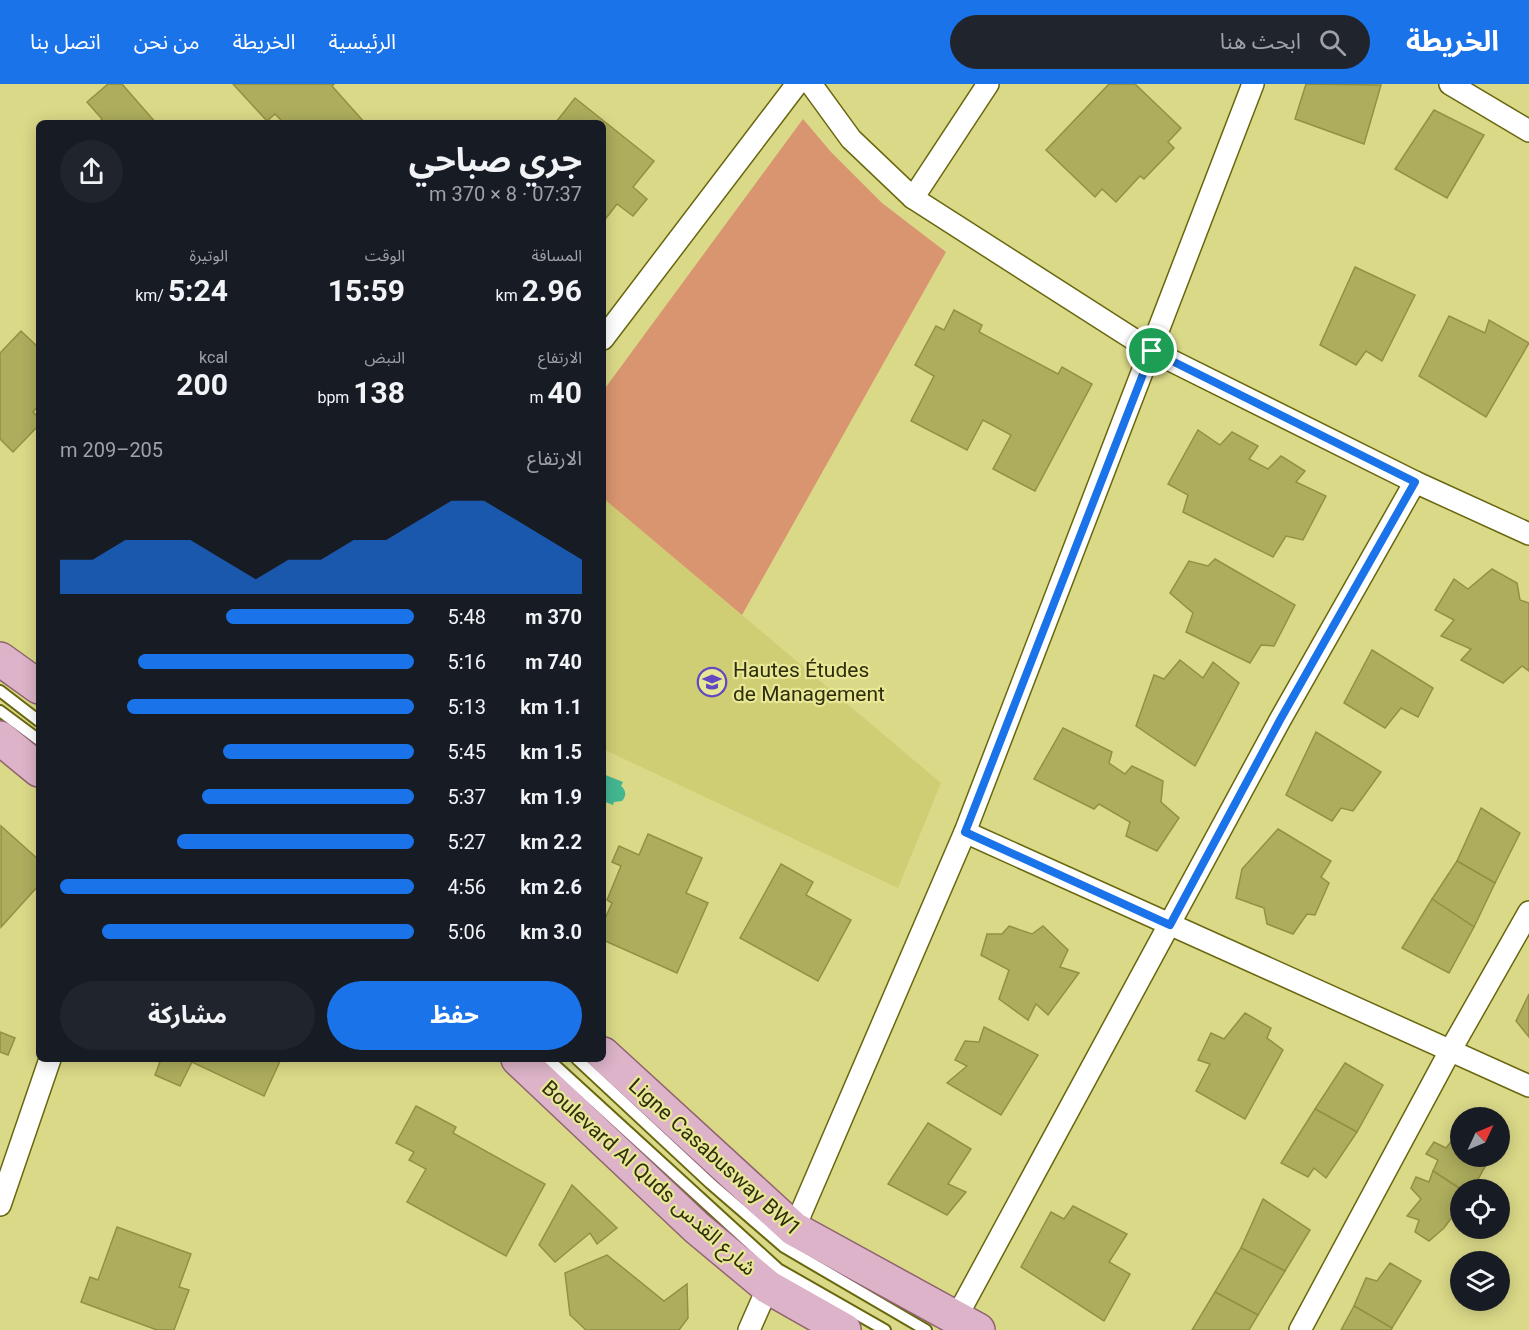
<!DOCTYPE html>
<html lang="ar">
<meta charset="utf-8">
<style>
body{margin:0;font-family:Roboto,"Noto Sans Arabic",sans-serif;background:#20242c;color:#f1f3f6;direction:rtl;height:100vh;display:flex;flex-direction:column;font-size:22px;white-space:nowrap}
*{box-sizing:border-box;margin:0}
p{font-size:20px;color:#9ea1a6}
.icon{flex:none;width:33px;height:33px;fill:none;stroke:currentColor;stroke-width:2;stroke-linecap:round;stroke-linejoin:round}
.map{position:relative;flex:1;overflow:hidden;direction:ltr}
.sheet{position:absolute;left:36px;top:36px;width:570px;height:942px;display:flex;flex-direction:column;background:#171b24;border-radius:9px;box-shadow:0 3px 15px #0003;direction:rtl}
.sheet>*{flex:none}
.needle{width:39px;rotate:46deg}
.buttons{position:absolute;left:1450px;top:1023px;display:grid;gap:12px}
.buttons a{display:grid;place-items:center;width:60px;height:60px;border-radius:50%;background:#171b24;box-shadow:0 3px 15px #0003;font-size:30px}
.pin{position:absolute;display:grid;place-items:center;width:51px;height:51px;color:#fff;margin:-26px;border:3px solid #fff;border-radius:50%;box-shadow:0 2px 6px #0007}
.round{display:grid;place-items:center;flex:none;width:63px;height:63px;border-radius:32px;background:#20242c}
.overview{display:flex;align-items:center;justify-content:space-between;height:102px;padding:0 24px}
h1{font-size:33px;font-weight:700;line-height:45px}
.stats{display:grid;grid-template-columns:repeat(3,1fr);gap:9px;height:102px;padding:6px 24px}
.stats div{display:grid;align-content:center}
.stats b{font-size:30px;font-weight:700}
.stats small{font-size:16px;font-weight:400}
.stats p{font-size:16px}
.chart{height:168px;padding:12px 24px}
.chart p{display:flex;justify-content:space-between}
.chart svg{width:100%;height:108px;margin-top:6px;fill:#1a73e8;opacity:.7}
.button{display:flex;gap:12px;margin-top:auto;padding:12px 24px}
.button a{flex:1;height:69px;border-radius:36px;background:#1a73e8;color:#fff;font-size:24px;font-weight:700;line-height:69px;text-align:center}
.button a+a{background:#20242c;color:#f1f3f6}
ul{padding:0 24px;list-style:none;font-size:20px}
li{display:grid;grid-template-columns:96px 72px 1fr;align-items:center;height:45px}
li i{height:15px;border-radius:8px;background:#1a73e8}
header{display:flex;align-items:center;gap:36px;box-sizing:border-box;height:84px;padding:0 30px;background:#1a73e8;color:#fff}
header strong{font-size:28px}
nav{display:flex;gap:33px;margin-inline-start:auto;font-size:21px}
.search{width:420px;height:54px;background:#20242c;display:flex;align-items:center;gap:15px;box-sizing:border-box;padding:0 21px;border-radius:33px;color:#9ea1a6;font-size:22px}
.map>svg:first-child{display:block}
.built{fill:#cfce74}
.green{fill:#d99470}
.water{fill:#44b791}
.building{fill:#adad5d;stroke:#939141;stroke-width:1.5}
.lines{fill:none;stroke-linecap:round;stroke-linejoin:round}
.lane-casing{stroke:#69670e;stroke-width:14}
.street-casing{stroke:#69670e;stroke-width:24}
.primary-casing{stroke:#90636e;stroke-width:36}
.lane{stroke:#fff;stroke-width:10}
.street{stroke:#fff;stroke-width:21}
.primary{stroke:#dcb3c8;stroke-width:33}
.route-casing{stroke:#fff;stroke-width:12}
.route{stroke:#1a73e8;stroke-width:8}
.labels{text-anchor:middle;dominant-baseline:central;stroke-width:4.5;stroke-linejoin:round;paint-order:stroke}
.poi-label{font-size:21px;fill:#2f2e0c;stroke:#e7e795;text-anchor:start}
.street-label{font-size:21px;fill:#2f2e0c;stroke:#e7e795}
</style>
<header>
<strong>الخريطة</strong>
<div class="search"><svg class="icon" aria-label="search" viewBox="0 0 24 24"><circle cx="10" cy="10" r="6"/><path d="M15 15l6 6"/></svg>ابحث هنا</div>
<nav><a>الرئيسية</a><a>الخريطة</a><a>من نحن</a><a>اتصل بنا</a></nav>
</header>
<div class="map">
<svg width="1529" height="1246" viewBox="0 0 1529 1246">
<rect width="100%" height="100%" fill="#dad988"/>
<!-- built -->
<path class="built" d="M 603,414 L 941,699 L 898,804 L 603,665 Z"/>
<!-- green -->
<path class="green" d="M 803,35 L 831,68 L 882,119 L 946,168 L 742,531 L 603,414 L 603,307 Z"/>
<!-- water -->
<path class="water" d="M 603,690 L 623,698 L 621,702 C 626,706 627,712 622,717 L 614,718 L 613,721 L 603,717 Z"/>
<!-- building -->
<g class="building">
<path d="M 108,0 L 122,0 L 156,39 L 99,39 L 102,35 L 87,18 Z"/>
<path d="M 233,0 L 334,0 L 332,2 L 365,39 L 284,39 L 275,30 L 267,37 Z"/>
<path d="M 1109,0 L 1135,0 L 1181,44 L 1168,58 L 1174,64 L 1144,95 L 1140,92 L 1116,118 L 1102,105 L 1095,113 L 1046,66 Z"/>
<path d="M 1306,0 L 1381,1 L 1364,60 L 1295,35 Z"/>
<path d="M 575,14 L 654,77 L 633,103 L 647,115 L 633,132 L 617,120 L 603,138 L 603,39 L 556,38 Z"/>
<path d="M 1434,26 L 1484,51 L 1447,114 L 1395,85 Z"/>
<path d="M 1355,183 L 1415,211 L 1382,277 L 1366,267 L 1356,281 L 1320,261 Z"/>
<path d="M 954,226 L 982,241 L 979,248 L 1058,290 L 1062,283 L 1092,300 L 1035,407 L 993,385 L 1011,351 L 983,336 L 967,366 L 911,337 L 934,292 L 915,281 L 936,242 L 944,246 Z"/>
<path d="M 1449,232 L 1485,249 L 1489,236 L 1529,259 L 1486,333 L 1419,292 Z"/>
<path d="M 21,247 L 39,264 L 39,321 L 33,328 L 39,334 L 39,341 L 13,368 L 0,355 L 0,269 Z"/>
<path d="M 1198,346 L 1220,361 L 1232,348 L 1258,362 L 1249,375 L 1268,385 L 1281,372 L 1305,387 L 1296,398 L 1326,412 L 1303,456 L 1286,452 L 1273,473 L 1183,428 L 1188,411 L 1168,400 Z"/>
<path d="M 1215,475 L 1295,521 L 1274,562 L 1261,561 L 1250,579 L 1186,548 L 1193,529 L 1170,509 L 1189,477 L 1208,482 Z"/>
<path d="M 1492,485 L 1517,499 L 1520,516 L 1529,519 L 1529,587 L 1522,582 L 1503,599 L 1461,576 L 1471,565 L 1441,552 L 1454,536 L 1435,526 L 1454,495 L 1468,505 Z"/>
<path d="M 1372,566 L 1433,604 L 1418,633 L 1401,624 L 1385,644 L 1344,619 Z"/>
<path d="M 1180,576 L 1203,594 L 1213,578 L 1239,599 L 1195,682 L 1136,642 L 1154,591 L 1164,595 Z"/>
<path d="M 1063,644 L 1112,668 L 1109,679 L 1125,690 L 1132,682 L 1163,697 L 1161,718 L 1179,734 L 1157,767 L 1126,752 L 1130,738 L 1099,720 L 1094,725 L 1034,695 Z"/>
<path d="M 1316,648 L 1381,688 L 1353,727 L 1341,724 L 1332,737 L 1286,711 Z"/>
<path d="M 1481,724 L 1520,749 L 1495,799 L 1457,777 Z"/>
<path d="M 1,742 L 39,776 L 39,801 L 1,843 Z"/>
<path d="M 1278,745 L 1331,777 L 1321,793 L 1329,799 L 1315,831 L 1307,830 L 1293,850 L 1267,840 L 1264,824 L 1236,814 L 1242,785 Z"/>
<path d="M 648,750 L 702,774 L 686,809 L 708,819 L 677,889 L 603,856 L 603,839 L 612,819 L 607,816 L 621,782 L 612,778 L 619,762 L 639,771 Z"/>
<path d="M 1457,777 L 1495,799 L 1474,843 L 1432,815 Z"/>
<path d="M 781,780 L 813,798 L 806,811 L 851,836 L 818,897 L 740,854 Z"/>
<path d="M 1432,815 L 1474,843 L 1449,889 L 1402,864 Z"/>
<path d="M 1009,842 L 1032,850 L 1043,842 L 1068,866 L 1060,883 L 1079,889 L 1048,931 L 1036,920 L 1028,936 L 999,915 L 1009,886 L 981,871 L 987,850 L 1002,850 Z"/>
<path d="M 1529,910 L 1529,953 L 1516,937 Z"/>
<path d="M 1245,929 L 1271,944 L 1267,954 L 1283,966 L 1245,1035 L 1196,1007 L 1210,980 L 1198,976 L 1211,949 L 1224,955 Z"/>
<path d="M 984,943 L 1038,971 L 1001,1031 L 947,999 L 967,982 L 955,976 L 965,957 L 979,958 Z"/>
<path d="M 0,948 L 15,954 L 8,971 L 0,968 Z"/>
<path d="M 153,975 L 281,975 L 264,1012 L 192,978 L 180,1002 L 155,991 L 160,978 Z"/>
<path d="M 1345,979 L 1383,1001 L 1357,1048 L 1315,1025 Z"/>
<path d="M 416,1022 L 456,1043 L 453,1049 L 545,1100 L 506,1172 L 407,1118 L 426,1085 L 409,1076 L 414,1068 L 396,1059 Z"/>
<path d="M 1315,1025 L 1357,1048 L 1326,1094 L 1314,1084 L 1308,1093 L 1281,1079 Z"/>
<path d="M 928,1039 L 971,1065 L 948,1100 L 966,1108 L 947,1131 L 888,1100 Z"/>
<path d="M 1461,1045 L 1461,1072 L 1491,1072 L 1472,1106 L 1462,1106 L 1433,1087 L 1438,1076 L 1426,1070 L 1434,1058 L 1446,1064 Z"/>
<path d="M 1433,1087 L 1462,1106 L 1461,1121 L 1444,1144 L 1429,1157 L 1415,1148 L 1419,1136 L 1407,1132 L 1421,1115 L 1411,1104 L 1416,1093 L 1429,1098 Z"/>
<path d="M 572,1101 L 617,1144 L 597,1160 L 590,1149 L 555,1178 L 539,1161 Z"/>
<path d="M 1263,1115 L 1310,1146 L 1285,1187 L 1241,1164 Z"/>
<path d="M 1073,1122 L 1127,1150 L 1109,1178 L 1130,1190 L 1104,1237 L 1021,1183 L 1051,1128 L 1064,1135 Z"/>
<path d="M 117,1143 L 191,1170 L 179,1203 L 189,1206 L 174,1246 L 157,1246 L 81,1218 L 90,1193 L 98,1196 Z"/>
<path d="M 1241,1164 L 1285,1187 L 1258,1231 L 1215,1208 Z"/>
<path d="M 607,1171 L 664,1217 L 687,1200 L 688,1234 L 679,1246 L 586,1246 L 570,1231 L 565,1189 Z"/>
<path d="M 1390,1179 L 1421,1197 L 1392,1244 L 1354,1222 L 1366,1194 L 1377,1197 Z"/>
<path d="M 1215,1208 L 1258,1231 L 1249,1246 L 1192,1246 Z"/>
<path d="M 1354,1222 L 1392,1244 L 1391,1246 L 1341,1246 Z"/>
</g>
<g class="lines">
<!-- lane casing -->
<g class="lane-casing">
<g id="lane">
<path d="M 0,607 L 39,637"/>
<path d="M 0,627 L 39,656"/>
<path d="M 548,975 L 778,1185 L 885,1246"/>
<path d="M 577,975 L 710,1099 L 784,1163 L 926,1246"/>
</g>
</g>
<!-- street casing -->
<g class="street-casing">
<g id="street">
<path d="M 811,0 L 851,55 L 913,114 L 1152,267 L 1415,398 L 1529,450"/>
<path d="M 1450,0 L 1529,47"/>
<path d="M 913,114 L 988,0"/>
<path d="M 603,255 L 797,0"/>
<path d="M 965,748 L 1529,1002"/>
<path d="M 0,1121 L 50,975"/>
<path d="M 794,1145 L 965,748 L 1253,0"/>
<path d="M 956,1234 L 1280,636 L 1415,398"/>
<path d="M 749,1246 L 768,1203"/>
<path d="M 1300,1246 L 1450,967 L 1529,828"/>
</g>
</g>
<!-- primary casing -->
<g class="primary-casing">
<g id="primary">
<path d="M 0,575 L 39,603"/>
<path d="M 0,654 L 39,686"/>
<path d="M 603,970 L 794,1145 L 978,1246"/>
<path d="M 518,975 L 697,1144 L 768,1203 L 844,1246"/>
</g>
</g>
<!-- lane -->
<use href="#lane" class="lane"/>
<!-- street -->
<use href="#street" class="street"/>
<!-- primary -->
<use href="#primary" class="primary"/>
</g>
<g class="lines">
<!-- route casing -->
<g class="route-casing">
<path id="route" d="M 1152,267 L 1415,398 L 1280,636 L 1170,841 L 965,748 Z"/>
</g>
<!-- route -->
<use href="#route" class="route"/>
</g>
<!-- icons -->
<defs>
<g id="university-ring" transform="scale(1.5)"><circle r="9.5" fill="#e7e795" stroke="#6248c1" stroke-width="1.5"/><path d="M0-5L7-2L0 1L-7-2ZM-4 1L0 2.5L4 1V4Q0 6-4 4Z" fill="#6248c1"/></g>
</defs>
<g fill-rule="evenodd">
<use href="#university-ring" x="712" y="598"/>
</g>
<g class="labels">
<!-- poi labels -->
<g class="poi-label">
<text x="733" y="586">Hautes Études<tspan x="733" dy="24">de Management</tspan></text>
</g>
<!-- street labels -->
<g class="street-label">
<text transform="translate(715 1073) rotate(42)">Ligne Casabusway BW1</text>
<text transform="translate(649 1094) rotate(42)">Boulevard Al Quds شارع القدس</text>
</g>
</g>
</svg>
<div class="buttons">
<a><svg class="needle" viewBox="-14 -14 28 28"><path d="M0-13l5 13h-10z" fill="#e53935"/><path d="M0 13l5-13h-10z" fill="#9ea1a6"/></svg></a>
<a><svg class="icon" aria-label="locate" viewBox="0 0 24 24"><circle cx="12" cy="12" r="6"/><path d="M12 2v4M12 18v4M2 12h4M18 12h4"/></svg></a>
<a><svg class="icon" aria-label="layers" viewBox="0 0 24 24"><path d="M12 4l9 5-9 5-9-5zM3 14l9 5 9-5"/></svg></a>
</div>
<div class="pin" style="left:1152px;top:267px;background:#1e9e55"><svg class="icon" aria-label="arrive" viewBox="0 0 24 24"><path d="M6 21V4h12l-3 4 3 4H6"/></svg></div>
<section class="sheet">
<div class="overview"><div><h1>جري صباحي</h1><p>07:37 · 8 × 370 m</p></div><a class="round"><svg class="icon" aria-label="share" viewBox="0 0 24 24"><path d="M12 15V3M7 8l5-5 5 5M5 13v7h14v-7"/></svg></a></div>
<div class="stats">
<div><p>المسافة</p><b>2.96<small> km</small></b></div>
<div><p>الوقت</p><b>15:59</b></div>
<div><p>الوتيرة</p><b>5:24<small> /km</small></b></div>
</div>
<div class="stats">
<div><p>الارتفاع</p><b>40<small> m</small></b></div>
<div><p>النبض</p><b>138<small> bpm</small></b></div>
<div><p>kcal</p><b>200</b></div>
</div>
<div class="chart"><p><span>الارتفاع</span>205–209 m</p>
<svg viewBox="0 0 160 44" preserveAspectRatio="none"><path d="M0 44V30L10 30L20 22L30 22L40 22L50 30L60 38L70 30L80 30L90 22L100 22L110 14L120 6L130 6L140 14L150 22L160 30V44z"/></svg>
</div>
<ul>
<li><b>370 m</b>5:48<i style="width:53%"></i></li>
<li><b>740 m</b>5:16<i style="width:78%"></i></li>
<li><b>1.1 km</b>5:13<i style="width:81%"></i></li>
<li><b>1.5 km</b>5:45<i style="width:54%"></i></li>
<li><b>1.9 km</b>5:37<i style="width:60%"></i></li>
<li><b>2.2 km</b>5:27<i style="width:67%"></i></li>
<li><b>2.6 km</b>4:56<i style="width:100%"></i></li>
<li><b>3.0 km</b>5:06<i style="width:88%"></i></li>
</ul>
<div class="button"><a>حفظ</a><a>مشاركة</a></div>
</section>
</div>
